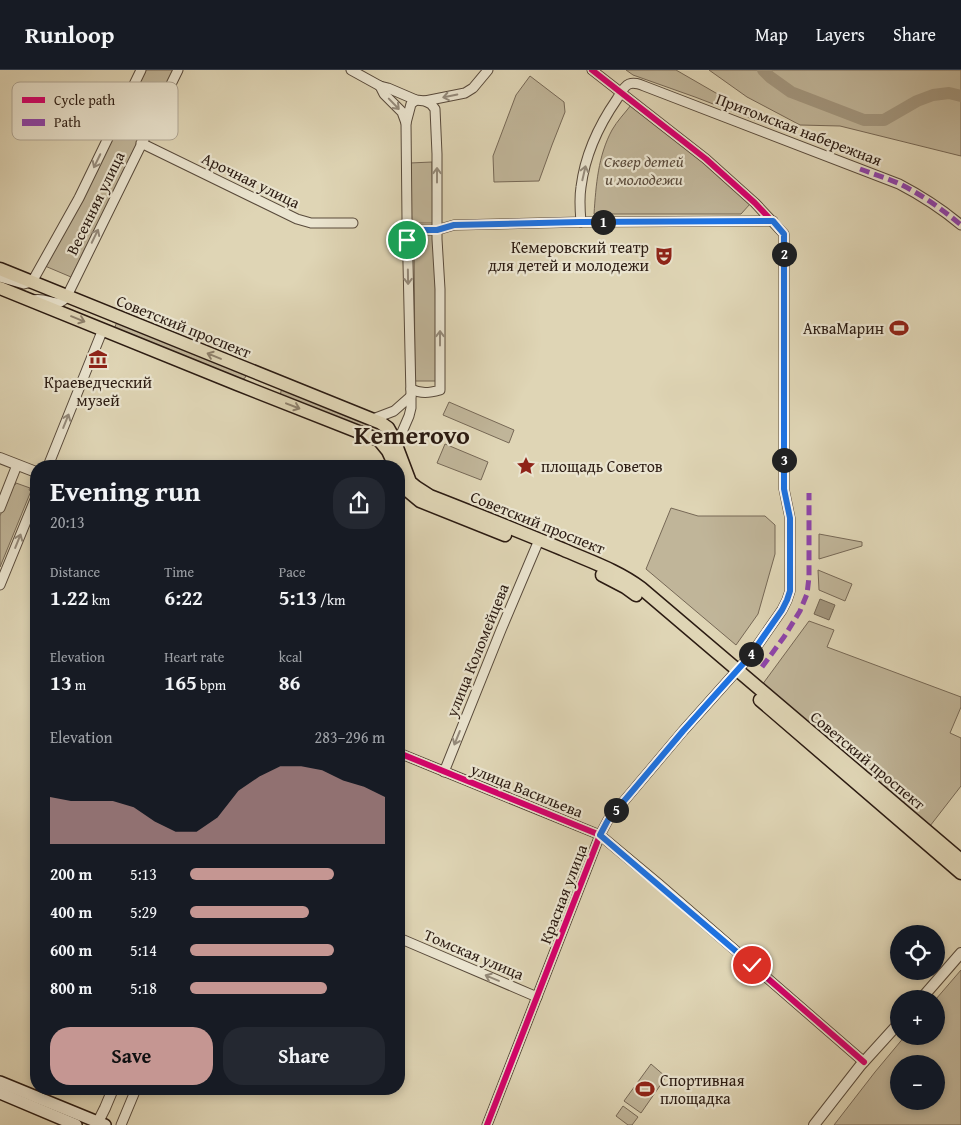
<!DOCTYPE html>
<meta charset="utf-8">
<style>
body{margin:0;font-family:"Gentium Book Plus",serif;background:#242831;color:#f1f3f6;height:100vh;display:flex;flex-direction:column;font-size:19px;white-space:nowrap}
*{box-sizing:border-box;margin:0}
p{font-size:16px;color:#9ea1a6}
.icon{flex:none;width:28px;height:28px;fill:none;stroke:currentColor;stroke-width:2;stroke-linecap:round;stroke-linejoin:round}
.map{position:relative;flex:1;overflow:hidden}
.panel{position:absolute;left:30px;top:390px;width:375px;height:635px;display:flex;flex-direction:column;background:#171b24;border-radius:20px;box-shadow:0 2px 8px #0003}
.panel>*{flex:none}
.controls{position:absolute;left:890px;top:855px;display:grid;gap:10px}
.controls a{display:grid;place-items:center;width:55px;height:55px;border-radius:50%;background:#171b24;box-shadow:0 2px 8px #0003;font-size:25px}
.pin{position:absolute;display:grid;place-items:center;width:42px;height:42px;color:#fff;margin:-21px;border:2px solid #fff;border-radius:50%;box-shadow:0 1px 5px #0007}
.km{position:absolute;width:25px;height:25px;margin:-12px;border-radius:50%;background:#222;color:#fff;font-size:14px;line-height:25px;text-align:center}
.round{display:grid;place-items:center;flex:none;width:52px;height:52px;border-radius:20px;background:#242831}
.head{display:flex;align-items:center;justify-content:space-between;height:85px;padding:0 20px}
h1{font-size:28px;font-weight:700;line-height:38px}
.figures{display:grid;grid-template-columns:repeat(3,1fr);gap:8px;height:85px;padding:5px 20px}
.figures div{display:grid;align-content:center}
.figures b{font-size:21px;font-weight:700}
.figures small{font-size:14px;font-weight:400}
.figures p{font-size:14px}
.chart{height:140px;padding:10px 20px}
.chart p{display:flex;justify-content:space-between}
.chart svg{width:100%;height:90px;margin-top:5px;fill:#c59692;opacity:.7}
.primary-button{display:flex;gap:10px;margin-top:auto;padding:10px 20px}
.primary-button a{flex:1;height:58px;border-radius:20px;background:#c59692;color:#111;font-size:20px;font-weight:700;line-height:58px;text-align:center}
.primary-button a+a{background:#242831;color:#f1f3f6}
ul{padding:0 20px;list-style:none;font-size:16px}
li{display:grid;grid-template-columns:80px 60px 1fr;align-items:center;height:38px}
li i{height:12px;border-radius:6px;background:#c59692}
header{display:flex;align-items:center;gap:30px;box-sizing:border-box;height:70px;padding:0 25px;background:#171b24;border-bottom:1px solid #363941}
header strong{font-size:24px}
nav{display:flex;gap:28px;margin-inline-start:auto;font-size:18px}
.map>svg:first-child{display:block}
.green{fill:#c0b599;stroke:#766856;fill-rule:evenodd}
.water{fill:#a2967e;stroke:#726553}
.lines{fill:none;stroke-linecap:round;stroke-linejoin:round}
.river{stroke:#a2967e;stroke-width:12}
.minor-casing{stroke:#584a3b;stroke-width:11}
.tertiary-casing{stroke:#584a3b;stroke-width:12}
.secondary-casing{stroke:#2b1b12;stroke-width:14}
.primary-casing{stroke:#2b1b12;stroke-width:15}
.minor{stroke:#eae4cf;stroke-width:9}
.tertiary{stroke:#eae4cf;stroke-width:10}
.secondary{stroke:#eae4cf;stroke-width:11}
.primary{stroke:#dfd5b5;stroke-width:12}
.quiet{stroke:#8e44ad;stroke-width:5;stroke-dasharray:10 5;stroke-linecap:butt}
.cycleway-casing{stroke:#eae4cf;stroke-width:9}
.cycleway{stroke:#d6006c;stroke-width:6}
.oneway{stroke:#948a7a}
.oneway2{stroke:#8e816c}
.route-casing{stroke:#fff;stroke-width:10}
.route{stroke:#1a73e8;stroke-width:6}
.labels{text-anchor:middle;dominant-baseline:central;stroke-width:4.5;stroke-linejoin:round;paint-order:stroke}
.street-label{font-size:16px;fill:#2b1b12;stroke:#eae4cf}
.park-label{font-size:16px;font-style:italic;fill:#58493a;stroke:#eae4cf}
.poi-label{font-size:16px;fill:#2b1b12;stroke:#eae4cf;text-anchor:end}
.town-label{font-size:26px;font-weight:bold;fill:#2b1b12;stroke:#eae4cf}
.key{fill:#eae4cf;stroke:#b1a896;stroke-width:1}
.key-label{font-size:14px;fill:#2b1b12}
</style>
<header>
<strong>Runloop</strong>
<nav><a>Map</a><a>Layers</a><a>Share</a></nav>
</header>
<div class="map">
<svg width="961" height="1055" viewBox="0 0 961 1055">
<rect width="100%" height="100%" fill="#dfd5b5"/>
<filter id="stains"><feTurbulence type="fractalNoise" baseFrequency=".004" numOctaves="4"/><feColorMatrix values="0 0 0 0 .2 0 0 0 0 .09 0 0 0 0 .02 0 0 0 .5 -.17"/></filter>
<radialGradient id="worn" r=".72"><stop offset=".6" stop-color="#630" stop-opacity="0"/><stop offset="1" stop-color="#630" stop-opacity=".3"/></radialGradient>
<!-- green -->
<g class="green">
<path d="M 144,0 L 175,0 L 71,207 L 45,196 Z"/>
<path d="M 626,0 L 676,0 L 754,45 L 755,50 L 695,27 L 633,5 Z"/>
<path d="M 709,0 L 961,0 L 961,86 L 840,56 L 800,55 L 747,27 Z"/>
<path d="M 530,6 L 564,32 L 565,42 L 552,75 L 539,111 L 494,112 L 493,86 L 516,25 Z"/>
<path d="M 631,35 L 695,85 L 750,134 L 741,144 L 594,144 C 596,115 598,86 612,60 C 617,51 625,43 631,35 Z"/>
<path d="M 432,92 L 433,153 L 411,153 L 410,93 Z"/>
<path d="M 414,163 L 435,163 L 436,311 L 415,311 Z"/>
<path d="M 117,252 L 244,303 L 246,305 L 245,308 L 241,310 L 114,259 Z"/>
<path d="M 282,318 L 370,354 L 367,361 L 280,325 Z"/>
<path d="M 449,332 L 514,360 L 509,373 L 443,345 Z"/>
<path d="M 445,374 L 488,392 L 481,410 L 437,393 Z"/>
<path d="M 16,413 L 30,418 L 29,420 L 31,421 L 0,497 L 0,446 L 13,414 L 15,415 Z"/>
<path d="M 671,438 L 698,446 L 765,446 L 775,455 L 775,484 L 758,544 L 736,575 L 646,499 Z"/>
<path d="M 819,464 L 862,472 L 862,476 L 819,489 Z"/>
<path d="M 818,500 L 852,514 L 845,531 L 819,520 Z"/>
<path d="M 809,551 L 834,560 L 827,577 L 961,627 L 961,637 L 950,663 L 961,668 L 961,716 L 930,756 L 762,615 Z"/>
<path d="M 961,900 L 961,1055 L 834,1055 L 875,1002 L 905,966 L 936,966 L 936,929 ZM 899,994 L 936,994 L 936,1031 L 899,1031 Z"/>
<path d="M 651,994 L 666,1007 L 641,1043 L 624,1031 Z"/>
<path d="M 623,1036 L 638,1047 L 632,1055 L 628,1055 L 616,1046 Z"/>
</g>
<!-- water -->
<path class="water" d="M 820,529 L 835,535 L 829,550 L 814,544 Z"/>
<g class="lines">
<!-- river -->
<path class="river" d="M 763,0 L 770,7 L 791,22 L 864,50 L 884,50 L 917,31 L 933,25 L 949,23 L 961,26"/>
<!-- minor casing -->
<g class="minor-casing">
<g id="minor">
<path d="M 351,0 L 380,16 L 388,18 L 416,30 L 425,31 L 431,34 L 435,39 L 437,84 L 437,169 L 440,219 L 440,320 C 429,323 421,324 411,319"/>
<path d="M 380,16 L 384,24 L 402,42 L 406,53 L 407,149 L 411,326 L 411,338 L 409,346 L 396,376"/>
<path d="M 425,31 L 465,23 L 473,18 L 488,0"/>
<path d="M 406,53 L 411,34 L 416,30"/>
<path d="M 141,73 L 297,149 L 311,153 L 353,153"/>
<path d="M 581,152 C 580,140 579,129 581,117 C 585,85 599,55 617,29 C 620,24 624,16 629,14 C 634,12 639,14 644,16 L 899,114 C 922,126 942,139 961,155"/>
<path d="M 407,160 L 437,160 L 454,155 L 581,152 L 773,151"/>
<path d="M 0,207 L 24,214 L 32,212 L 79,128 L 141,0"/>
<path d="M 33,230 C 48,226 57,241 67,226 L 178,0"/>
<path d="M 373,349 L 394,341 L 411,326"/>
<path d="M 48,396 L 103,259"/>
<path d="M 0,438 L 17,395"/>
<path d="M 0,515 L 36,427"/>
<path d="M 399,683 L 600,765 L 660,815 L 864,992"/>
<path d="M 444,702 L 501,560 L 539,470"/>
<path d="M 399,868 L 537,927"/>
<path d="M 121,1055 L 136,1019"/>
<path d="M 487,1055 L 600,765 L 608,750 L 683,661 L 750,586 L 782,540 L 787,530 L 790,521 L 790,448 L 784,419 L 784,164 L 755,133 L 706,89 L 592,0"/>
</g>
</g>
<!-- tertiary casing -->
<g class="tertiary-casing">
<g id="tertiary">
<path d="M 0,388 L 36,402"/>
<path d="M 921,929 L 961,883"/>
<path d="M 100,1055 L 98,1052 L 105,1038 L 113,1019"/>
<path d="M 814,1055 L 860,996 L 899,953"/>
</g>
</g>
<!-- secondary casing -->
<g class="secondary-casing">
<g id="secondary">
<path d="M 0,1012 L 105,1055"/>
<path d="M 0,1023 L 76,1055"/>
</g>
</g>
<!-- primary casing -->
<g class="primary-casing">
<g id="primary">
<path d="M 0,199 L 381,353 L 388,358 L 393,367 L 410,412 L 416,417 L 430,426 C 474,443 518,461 562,479 C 589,491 617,500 641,518 L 961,790"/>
<path d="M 0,218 L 237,314 L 379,370 L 388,381 L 395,396"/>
<path d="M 402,413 L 408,421 L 420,431 L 505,465"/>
<path d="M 602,505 L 625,517 L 636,525"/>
<path d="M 760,630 L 961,803"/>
</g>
</g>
<!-- minor -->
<use href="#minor" class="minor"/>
<!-- tertiary -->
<use href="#tertiary" class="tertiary"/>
<!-- secondary -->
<use href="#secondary" class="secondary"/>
<!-- primary -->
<use href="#primary" class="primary"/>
<!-- quiet -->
<g class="quiet">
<path d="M 860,99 C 873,104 887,108 900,114 C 922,125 942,139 961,155"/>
<path d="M 762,597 L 784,567 L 800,541 L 807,524 L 809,507 L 809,423"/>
</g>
<!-- cycleway casing -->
<g class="cycleway-casing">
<g id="cycleway">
<path d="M 399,683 L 600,765 L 660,815 L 864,992"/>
<path d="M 487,1055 L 600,765 L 608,750 L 683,661 L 750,586 L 782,540 L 787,530 L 790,521 L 790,448 L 784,419 L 784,164 L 755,133 L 706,89 L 592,0"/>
</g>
</g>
<!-- cycleway -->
<use href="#cycleway" class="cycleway"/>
</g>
<!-- one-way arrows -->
<defs><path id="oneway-shaft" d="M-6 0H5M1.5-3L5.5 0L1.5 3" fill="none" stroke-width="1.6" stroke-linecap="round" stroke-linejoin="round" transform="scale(1.25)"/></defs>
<g class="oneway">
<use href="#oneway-shaft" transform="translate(450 26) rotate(168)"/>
<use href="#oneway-shaft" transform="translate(394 34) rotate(46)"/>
<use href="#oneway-shaft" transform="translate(97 91) rotate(116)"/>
<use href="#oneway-shaft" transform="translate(584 103) rotate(-77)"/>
<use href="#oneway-shaft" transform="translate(437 105) rotate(-90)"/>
<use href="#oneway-shaft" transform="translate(95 166) rotate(-64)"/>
<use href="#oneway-shaft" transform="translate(408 207) rotate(89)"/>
<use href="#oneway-shaft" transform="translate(440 268) rotate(-90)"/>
<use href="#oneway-shaft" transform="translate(66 351) rotate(-68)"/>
<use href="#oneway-shaft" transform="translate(18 471) rotate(-68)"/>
<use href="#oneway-shaft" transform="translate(457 668) rotate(112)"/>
<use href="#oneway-shaft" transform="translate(492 908) rotate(-157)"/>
</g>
<g class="oneway2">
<use href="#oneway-shaft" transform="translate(78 249) rotate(22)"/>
<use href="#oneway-shaft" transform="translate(214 286) rotate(-158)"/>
<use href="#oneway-shaft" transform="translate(293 336) rotate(21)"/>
</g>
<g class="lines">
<!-- route casing -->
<g class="route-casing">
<path id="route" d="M 407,170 L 407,160 L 437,160 L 454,155 L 580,152 L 773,151 L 784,164 L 784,419 L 790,448 L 790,521 L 787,530 L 782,540 L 750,586 L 683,661 L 608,750 L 600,765 L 752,895"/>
</g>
<!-- route -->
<use href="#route" class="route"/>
</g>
<!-- icons -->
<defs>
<g id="theatre-bare" transform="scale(1.5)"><path d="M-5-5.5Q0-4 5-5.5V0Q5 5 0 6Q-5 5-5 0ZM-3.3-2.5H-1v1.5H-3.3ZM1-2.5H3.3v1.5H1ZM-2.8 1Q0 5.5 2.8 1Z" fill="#8f2418" stroke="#eae4cf" stroke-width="2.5" paint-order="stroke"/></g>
<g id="stadium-bare" transform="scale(1.5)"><path d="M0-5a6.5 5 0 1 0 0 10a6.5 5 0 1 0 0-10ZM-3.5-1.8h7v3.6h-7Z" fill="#8f2418" stroke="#eae4cf" stroke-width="2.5" paint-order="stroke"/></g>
<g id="museum-bare" transform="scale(1.5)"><path d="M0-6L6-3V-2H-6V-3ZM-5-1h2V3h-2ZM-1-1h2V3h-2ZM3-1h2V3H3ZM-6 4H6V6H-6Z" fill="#8f2418" stroke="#eae4cf" stroke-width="2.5" paint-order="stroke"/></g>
<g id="sight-bare" transform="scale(1.5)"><path d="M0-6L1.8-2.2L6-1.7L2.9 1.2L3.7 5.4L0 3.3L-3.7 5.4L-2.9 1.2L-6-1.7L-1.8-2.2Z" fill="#8f2418" stroke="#eae4cf" stroke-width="2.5" paint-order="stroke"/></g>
</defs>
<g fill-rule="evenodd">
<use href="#theatre-bare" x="664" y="186"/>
<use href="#stadium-bare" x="899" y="258"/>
<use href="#museum-bare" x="98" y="289"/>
<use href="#sight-bare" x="526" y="396"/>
<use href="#stadium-bare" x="645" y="1019"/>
</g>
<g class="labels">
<!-- street labels -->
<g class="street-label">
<text transform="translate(799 59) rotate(21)">Притомская набережная</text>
<text transform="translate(251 110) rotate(26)">Арочная улица</text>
<text transform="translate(95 133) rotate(-64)">Весенняя улица</text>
<text transform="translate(184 256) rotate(22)">Советский проспект</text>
<text transform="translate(538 452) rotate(22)">Советский проспект</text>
<text transform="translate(477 580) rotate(-68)">улица Коломейцева</text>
<text transform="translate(868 690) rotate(40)">Советский проспект</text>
<text transform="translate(527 720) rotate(22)">улица Васильева</text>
<text transform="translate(563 824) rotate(-69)">Красная улица</text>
<text transform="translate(474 884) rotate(23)">Томская улица</text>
</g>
<!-- park labels -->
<g class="park-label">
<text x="644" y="91">Сквер детей<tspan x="644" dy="18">и молодежи</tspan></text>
</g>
<!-- poi labels -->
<g class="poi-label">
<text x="649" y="177">Кемеровский театр<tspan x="649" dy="18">для детей и молодежи</tspan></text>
<text x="884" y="258">АкваМарин</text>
<text x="98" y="312" text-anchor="middle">Краеведческий<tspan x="98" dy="18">музей</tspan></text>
<text x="541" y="396" text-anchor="start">площадь Советов</text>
<text x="660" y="1010" text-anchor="start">Спортивная<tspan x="660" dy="18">площадка</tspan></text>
</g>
<!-- town labels -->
<g class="town-label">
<text x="412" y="364">Kemerovo</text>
</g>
</g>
<!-- legend -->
<rect x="12" y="12" width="166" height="58" rx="8" class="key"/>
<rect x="22" y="27" width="23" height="6" fill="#d6006c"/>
<rect x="22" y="49" width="23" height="7" fill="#8e44ad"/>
<g class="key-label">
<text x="54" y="35">Cycle path</text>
<text x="54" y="57">Path</text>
</g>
<rect width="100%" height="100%" filter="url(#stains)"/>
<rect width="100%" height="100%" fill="url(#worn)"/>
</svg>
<div class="controls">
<a><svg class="icon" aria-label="locate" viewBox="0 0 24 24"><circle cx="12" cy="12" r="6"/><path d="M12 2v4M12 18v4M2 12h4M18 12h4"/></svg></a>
<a>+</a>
<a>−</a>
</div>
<div class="pin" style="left:407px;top:170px;background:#1e9e55"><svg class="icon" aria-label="arrive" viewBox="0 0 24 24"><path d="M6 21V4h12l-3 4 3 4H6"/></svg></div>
<div class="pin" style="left:752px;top:895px;background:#d93025"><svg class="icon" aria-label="check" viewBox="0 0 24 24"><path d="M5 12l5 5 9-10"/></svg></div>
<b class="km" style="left:603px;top:152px">1</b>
<b class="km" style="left:784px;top:184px">2</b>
<b class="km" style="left:784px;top:390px">3</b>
<b class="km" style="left:751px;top:584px">4</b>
<b class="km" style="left:616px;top:740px">5</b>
<section class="panel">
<div class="head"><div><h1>Evening run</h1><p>20:13</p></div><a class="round"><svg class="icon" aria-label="share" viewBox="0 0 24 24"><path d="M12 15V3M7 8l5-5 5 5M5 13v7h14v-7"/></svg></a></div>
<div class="figures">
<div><p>Distance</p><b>1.22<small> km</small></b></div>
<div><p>Time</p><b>6:22</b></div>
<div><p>Pace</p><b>5:13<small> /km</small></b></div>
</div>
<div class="figures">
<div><p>Elevation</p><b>13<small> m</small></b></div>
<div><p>Heart rate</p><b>165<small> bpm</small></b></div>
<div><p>kcal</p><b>86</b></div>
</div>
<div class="chart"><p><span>Elevation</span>283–296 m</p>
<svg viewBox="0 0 160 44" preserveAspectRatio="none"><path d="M0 44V21L10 23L20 23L30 23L40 26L50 33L60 38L70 38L80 31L90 18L100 11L110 6L120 6L130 8L140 13L150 16L160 21V44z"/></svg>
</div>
<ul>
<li><b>200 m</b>5:13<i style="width:74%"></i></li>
<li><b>400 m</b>5:29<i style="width:61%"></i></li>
<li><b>600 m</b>5:14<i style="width:74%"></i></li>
<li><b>800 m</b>5:18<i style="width:70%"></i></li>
</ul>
<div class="primary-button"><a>Save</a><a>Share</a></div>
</section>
</div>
